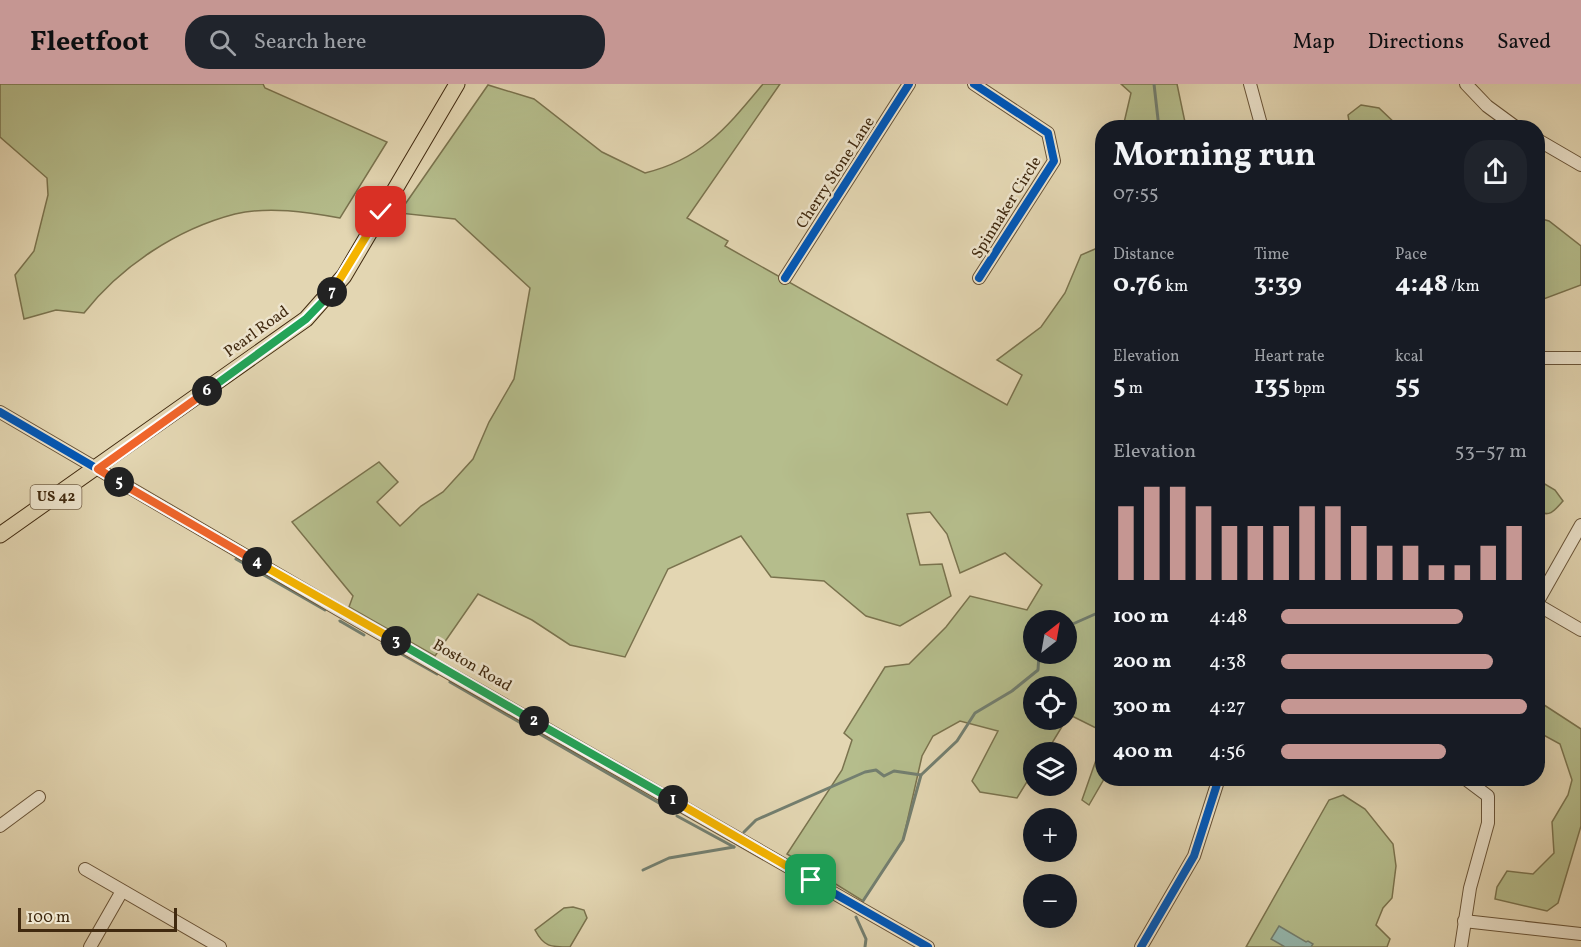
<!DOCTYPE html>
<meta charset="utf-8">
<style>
body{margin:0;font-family:Vollkorn,serif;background:#20242c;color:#f1f3f6;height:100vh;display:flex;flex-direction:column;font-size:22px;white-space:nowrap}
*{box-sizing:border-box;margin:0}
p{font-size:20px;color:#9ea1a6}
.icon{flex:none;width:33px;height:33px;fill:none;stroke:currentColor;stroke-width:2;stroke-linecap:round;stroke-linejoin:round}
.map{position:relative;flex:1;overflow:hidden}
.sheet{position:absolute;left:1095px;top:36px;width:450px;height:666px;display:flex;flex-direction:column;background:#171b24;border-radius:24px;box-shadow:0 6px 24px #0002}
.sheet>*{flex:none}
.needle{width:39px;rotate:31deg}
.controls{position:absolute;left:1023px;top:526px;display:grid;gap:12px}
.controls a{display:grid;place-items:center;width:54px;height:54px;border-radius:50%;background:#171b24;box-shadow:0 6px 24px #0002;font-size:30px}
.scale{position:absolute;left:18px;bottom:15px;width:159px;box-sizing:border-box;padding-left:6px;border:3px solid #40290f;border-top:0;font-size:16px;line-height:21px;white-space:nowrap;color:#40290f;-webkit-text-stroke:4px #ede4cd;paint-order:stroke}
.pin{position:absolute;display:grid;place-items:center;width:51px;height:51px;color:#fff;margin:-26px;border-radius:12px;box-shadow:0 3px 9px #0006}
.km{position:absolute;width:30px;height:30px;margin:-15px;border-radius:50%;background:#222;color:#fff;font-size:16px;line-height:30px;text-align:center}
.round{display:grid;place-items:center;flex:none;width:63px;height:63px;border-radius:24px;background:#20242c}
.summary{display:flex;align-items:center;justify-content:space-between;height:102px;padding:0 18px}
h1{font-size:33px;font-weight:700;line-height:45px}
.stats{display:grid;grid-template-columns:repeat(3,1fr);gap:9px;height:102px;padding:6px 18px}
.stats div{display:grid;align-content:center}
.stats b{font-size:26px;font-weight:700}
.stats small{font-size:16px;font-weight:400}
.stats p{font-size:16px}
.chart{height:168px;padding:12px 18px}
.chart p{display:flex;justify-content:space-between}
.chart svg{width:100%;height:108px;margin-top:6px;stroke:#c59692;stroke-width:6}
ul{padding:0 18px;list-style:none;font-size:20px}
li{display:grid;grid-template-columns:96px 72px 1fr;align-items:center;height:45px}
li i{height:15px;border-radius:8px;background:#c59692}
header{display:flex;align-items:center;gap:36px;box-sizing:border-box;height:84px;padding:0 30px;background:#c59692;color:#111}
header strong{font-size:28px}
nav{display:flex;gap:33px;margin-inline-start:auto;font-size:21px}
.search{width:420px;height:54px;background:#20242c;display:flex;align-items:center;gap:15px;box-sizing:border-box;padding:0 21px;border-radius:24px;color:#9ea1a6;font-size:22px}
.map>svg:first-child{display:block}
.green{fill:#b5bd8c;stroke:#7a734e;stroke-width:1.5;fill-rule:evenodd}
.water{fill:#95b9b0;stroke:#737f70;stroke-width:1.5}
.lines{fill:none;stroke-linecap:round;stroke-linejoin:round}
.stream{stroke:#737f70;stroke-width:3}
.minor-casing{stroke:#695438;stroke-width:14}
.major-casing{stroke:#40290f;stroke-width:17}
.minor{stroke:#ede4cd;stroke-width:12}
.major{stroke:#e3d6b2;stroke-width:15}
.cycleway-casing{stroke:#ede4cd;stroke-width:11}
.cycleway{stroke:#0057b8;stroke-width:8}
.split-1-casing{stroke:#fff;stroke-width:12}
.split-2-casing{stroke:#fff;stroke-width:12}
.split-3-casing{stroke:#fff;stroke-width:12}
.split-4-casing{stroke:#fff;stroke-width:12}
.split-5-casing{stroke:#fff;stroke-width:12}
.split-6-casing{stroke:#fff;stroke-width:12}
.split-7-casing{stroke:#fff;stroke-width:12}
.split-8-casing{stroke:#fff;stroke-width:12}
.split-1{stroke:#f5b400;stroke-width:8}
.split-2{stroke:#22a559;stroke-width:8}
.split-3{stroke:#22a559;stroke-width:8}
.split-4{stroke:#f5b400;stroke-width:8}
.split-5{stroke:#f0652b;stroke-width:8}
.split-6{stroke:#f0652b;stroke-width:8}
.split-7{stroke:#22a559;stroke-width:8}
.split-8{stroke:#f5b400;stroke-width:8}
.labels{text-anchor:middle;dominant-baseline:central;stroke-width:5;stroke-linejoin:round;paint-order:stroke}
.shield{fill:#ede4cd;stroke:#746148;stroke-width:1.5}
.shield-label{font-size:15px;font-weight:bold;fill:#40290f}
.street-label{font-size:16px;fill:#40290f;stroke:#ede4cd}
</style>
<header>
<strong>Fleetfoot</strong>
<div class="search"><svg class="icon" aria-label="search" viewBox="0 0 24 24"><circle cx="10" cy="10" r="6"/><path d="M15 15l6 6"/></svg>Search here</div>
<nav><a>Map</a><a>Directions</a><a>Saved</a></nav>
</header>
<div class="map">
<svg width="1581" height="863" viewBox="0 0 1581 863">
<rect width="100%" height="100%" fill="#e3d6b2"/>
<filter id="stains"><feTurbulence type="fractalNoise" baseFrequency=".00333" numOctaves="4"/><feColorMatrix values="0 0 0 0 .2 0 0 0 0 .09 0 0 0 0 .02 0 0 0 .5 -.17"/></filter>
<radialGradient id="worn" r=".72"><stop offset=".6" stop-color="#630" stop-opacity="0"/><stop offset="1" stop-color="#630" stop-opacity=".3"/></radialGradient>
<!-- green -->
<g class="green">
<path d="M 0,0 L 263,0 L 265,4 L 387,58 L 340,134 C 307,128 269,122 235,130 C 177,145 121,182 84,229 L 56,226 L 24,235 L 15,191 L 34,167 L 48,111 L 47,94 L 0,53 Z"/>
<path d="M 763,0 L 780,0 L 687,134 L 728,157 L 725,162 L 1007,321 L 1022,291 L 997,276 L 1041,243 L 1065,209 L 1081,171 L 1102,162 L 1102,647 L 1070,631 L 1066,636 L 1066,603 L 1034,603 L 1034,636 L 1066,636 L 1046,669 L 1034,669 L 1033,688 L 1017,714 L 980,708 L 972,697 L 998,647 L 960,637 L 933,652 L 922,672 L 903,756 L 863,817 L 787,770 L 842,686 L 852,656 L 844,649 L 885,583 L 909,580 L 946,543 L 970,512 L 1027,526 L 1042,501 L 1005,469 L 960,489 L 947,450 L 930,428 L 907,430 L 920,481 L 942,480 L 951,512 L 900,542 L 866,532 L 824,497 L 771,493 L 741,452 L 668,485 L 625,573 L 570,561 L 532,536 L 478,510 L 435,572 L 349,523 L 353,512 L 292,438 L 379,378 L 398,398 L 377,418 L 400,442 L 421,422 L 443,408 L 473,375 L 489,338 L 514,295 L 530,204 L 455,135 L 399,129 L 488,1 L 534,15 L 602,68 L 645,89 C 702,75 727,43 763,0 ZM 1034,537 L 1066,537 L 1066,570 L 1034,570 Z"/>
<path d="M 1121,0 L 1177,0 L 1186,43 L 1123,43 L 1131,9 Z"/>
<path d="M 1361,21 L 1379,24 L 1399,43 L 1350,43 L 1348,31 Z"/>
<path d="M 1538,134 L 1549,137 L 1581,162 L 1581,201 L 1541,216 L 1538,214 Z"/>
<path d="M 1538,396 L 1555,406 L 1563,417 C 1555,426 1550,434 1538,427 Z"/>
<path d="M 1538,617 L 1581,645 L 1581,742 L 1558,819 L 1547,827 L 1495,815 L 1497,803 L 1507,787 L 1533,790 L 1554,769 L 1552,738 L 1568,711 L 1572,696 L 1560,660 L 1538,648 Z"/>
<path d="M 1102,659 L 1104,695 L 1089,721 L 1082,716 Z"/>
<path d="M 1343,711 L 1365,725 L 1393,760 L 1396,782 L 1392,814 L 1383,824 L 1376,841 L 1390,855 L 1387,863 L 1246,863 L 1329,716 Z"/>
<path d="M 573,823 L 584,826 L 587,834 L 570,863 C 550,863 544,863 535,846 L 564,824 Z"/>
</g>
<!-- water -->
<path class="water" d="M 1279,842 L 1306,858 L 1308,857 L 1313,860 L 1311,863 L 1285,863 L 1271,855 Z"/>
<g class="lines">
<!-- stream -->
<g class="stream">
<path d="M 1154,0 L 1159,44"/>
<path d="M 1102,355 L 1100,359 L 1102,365"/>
<path d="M 236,475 L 325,526"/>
<path d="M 340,537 L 364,551"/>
<path d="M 1066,543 L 1102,527"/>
<path d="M 382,559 L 437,590"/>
<path d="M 450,598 L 659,719"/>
<path d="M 677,732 L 734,763"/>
<path d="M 744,748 L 756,736 L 865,688 L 876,686 L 884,692 L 894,687 L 921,691"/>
<path d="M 643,786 L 669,774 L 734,763"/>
<path d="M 863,817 L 903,756 L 921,691 L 957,657 L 975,629 L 1012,607 L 1038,586 L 1039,570"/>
<path d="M 856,833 L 866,855 L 865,863"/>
</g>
<!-- minor casing -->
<g class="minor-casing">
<g id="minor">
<path d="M 974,0 L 1048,49 L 1054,77 L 979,194"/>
<path d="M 1250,0 L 1262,44"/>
<path d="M 1466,0 L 1487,22 L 1517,44"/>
<path d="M 1538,56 L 1581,81"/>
<path d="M 785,194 L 909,0"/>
<path d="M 1538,274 L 1581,274"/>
<path d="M 0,328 L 339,526 L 928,863"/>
<path d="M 1538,517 L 1581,441"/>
<path d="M 1538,521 L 1581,546"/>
<path d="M 0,742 L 39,713"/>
<path d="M 85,785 L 220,863"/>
<path d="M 1464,837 L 1581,850"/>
<path d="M 90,863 L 122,807"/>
<path d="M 1141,863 L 1194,772 L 1219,694"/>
<path d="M 1461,863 L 1470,804 L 1488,739 L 1488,712 L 1464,694"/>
</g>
</g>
<!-- major casing -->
<g class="major-casing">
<path id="major" d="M 0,451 L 306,235 L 344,192 L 457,0"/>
</g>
<!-- minor -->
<use href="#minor" class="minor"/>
<!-- major -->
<use href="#major" class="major"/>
<!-- cycleway casing -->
<g class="cycleway-casing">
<g id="cycleway">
<path d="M 974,0 L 1048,49 L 1054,77 L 979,194"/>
<path d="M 785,194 L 909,0"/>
<path d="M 0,328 L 339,526 L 928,863"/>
<path d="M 1141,863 L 1194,772 L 1219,694"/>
</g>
</g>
<!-- cycleway -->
<use href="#cycleway" class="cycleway"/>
</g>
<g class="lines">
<!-- split-1 casing -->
<g class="split-1-casing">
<path id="split-1" d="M 673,716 L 811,796"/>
</g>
<!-- split-2 casing -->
<g class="split-2-casing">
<path id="split-2" d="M 534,637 L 673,716"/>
</g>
<!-- split-3 casing -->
<g class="split-3-casing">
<path id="split-3" d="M 396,557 L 534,637"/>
</g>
<!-- split-4 casing -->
<g class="split-4-casing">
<path id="split-4" d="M 257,478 L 396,557"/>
</g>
<!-- split-5 casing -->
<g class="split-5-casing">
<path id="split-5" d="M 119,398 L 257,478"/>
</g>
<!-- split-6 casing -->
<g class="split-6-casing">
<path id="split-6" d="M 119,398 L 98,385 L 207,307"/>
</g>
<!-- split-7 casing -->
<g class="split-7-casing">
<path id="split-7" d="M 207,307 L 306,235 L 332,208"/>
</g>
<!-- split-8 casing -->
<g class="split-8-casing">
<path id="split-8" d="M 332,208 L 381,128"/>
</g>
<!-- split-1 -->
<use href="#split-1" class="split-1"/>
<!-- split-2 -->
<use href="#split-2" class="split-2"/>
<!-- split-3 -->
<use href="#split-3" class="split-3"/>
<!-- split-4 -->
<use href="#split-4" class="split-4"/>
<!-- split-5 -->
<use href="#split-5" class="split-5"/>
<!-- split-6 -->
<use href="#split-6" class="split-6"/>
<!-- split-7 -->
<use href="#split-7" class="split-7"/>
<!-- split-8 -->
<use href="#split-8" class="split-8"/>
</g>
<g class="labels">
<!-- shield labels -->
<rect class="shield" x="30.5" y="401" width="51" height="24" rx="4.5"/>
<g class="shield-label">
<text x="56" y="413">US 42</text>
</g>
<!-- street labels -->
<g class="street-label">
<text transform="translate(836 89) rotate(-57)">Cherry Stone Lane</text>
<text transform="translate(1007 124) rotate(-58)">Spinnaker Circle</text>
<text transform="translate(257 248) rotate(-36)">Pearl Road</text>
<text transform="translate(472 582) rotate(30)">Boston Road</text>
</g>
</g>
<rect width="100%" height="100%" filter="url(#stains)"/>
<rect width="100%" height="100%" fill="url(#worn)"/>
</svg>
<div class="controls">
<a><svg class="needle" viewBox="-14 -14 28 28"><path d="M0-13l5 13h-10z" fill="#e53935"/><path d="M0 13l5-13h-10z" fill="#9ea1a6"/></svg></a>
<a><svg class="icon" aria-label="locate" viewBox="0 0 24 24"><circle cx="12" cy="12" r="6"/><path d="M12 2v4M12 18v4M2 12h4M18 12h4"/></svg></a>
<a><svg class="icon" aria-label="layers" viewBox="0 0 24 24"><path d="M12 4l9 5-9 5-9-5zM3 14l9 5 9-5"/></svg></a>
<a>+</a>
<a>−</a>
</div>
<div class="scale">100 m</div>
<div class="pin" style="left:811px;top:796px;background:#1e9e55"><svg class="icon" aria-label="arrive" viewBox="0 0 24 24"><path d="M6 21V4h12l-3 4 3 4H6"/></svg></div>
<div class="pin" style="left:381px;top:128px;background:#d93025"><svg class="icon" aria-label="check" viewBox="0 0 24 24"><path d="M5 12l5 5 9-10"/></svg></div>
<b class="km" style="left:673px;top:716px">1</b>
<b class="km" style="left:534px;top:637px">2</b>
<b class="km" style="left:396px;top:557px">3</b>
<b class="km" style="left:257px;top:478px">4</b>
<b class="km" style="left:119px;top:398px">5</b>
<b class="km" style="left:207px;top:307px">6</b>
<b class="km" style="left:332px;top:208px">7</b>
<section class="sheet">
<div class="summary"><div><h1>Morning run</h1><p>07:55</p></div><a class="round"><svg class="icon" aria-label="share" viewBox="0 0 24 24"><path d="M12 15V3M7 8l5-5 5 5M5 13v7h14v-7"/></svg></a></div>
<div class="stats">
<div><p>Distance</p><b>0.76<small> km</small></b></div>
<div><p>Time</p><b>3:39</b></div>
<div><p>Pace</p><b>4:48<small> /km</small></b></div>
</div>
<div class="stats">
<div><p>Elevation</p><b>5<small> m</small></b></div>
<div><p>Heart rate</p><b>135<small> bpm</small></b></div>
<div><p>kcal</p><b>55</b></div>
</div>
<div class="chart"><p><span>Elevation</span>53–57 m</p>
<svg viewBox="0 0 160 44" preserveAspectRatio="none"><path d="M5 44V14M15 44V6M25 44V6M35 44V14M45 44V22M55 44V22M65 44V22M75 44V14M85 44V14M95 44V22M105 44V30M115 44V30M125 44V38M135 44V38M145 44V30M155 44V22"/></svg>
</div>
<ul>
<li><b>100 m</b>4:48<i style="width:74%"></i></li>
<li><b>200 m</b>4:38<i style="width:86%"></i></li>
<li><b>300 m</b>4:27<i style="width:100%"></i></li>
<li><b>400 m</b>4:56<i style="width:67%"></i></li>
</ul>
</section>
</div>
